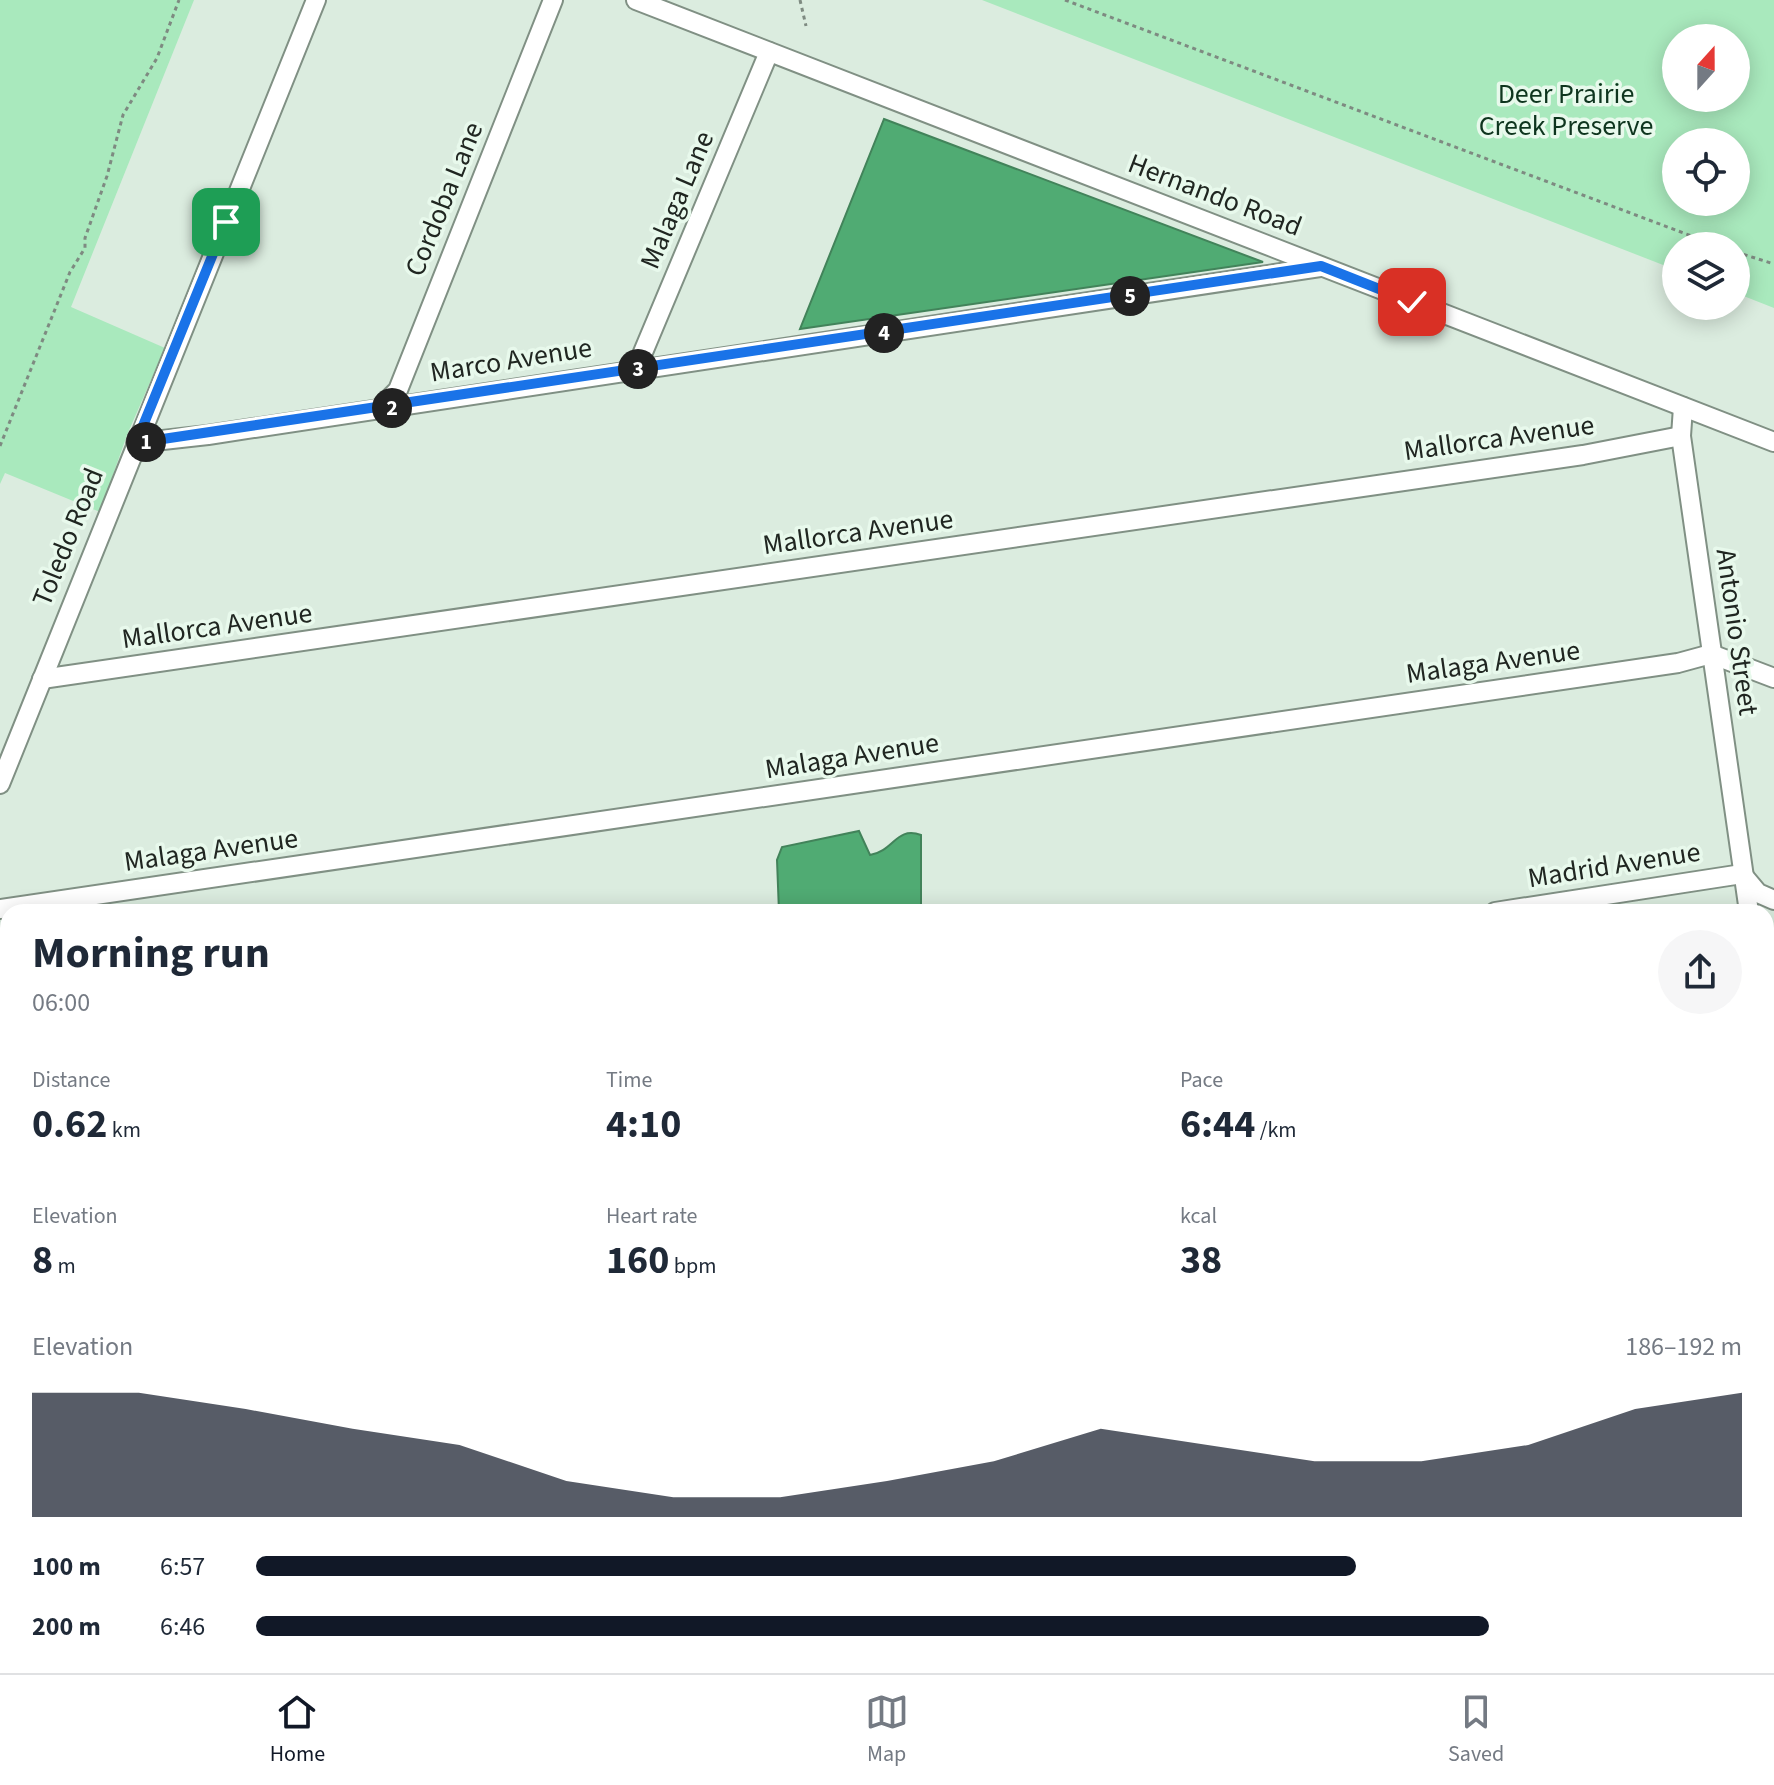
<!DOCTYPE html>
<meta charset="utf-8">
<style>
body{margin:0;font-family:"Source Sans 3",sans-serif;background:#f6f6f7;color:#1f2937;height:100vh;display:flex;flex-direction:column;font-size:30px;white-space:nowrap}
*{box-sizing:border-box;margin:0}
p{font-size:26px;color:#747a83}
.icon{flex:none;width:44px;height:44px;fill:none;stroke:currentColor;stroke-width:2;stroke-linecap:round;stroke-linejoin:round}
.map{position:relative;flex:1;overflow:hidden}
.drawer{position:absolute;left:0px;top:904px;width:1774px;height:770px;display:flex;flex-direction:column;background:#fff;border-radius:24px 24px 0 0;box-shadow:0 4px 20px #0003}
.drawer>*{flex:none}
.needle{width:52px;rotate:21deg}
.tools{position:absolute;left:1662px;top:24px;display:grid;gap:16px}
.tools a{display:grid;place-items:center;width:88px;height:88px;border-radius:50%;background:#fff;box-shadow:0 4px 20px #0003;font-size:40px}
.pin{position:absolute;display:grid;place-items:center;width:68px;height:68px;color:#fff;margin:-34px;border-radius:16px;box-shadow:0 4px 12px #0006}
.km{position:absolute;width:40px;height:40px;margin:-20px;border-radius:50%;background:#222;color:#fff;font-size:22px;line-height:40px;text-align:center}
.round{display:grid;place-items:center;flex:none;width:84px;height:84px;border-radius:42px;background:#f6f6f7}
.headline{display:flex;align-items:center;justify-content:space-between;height:136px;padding:0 32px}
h1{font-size:44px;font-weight:700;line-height:60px}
.figures{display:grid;grid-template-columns:repeat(3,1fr);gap:12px;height:136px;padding:8px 32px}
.figures div{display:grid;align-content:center}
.figures b{font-size:40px;font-weight:700}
.figures small{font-size:22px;font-weight:400}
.figures p{font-size:22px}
.chart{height:224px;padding:16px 32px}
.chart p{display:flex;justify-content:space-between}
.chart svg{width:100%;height:144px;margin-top:8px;fill:#111827;opacity:.7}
ul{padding:0 32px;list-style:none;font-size:26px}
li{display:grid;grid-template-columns:128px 96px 1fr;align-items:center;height:60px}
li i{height:20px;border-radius:10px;background:#111827}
.tab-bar{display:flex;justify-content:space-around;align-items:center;height:112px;border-top:2px solid #e0e1e3;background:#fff;font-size:22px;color:#747a83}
.tab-bar a{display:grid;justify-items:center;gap:4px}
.tab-bar .selected{color:#111827}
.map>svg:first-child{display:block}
.green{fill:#a9e9bd;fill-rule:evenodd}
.water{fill:#50ab73;stroke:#42835a;stroke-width:2}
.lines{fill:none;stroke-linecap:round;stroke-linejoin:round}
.minor-casing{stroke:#809084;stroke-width:22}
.tertiary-casing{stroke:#809084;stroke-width:26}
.path{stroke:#7e8a81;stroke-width:3;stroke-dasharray:4 4;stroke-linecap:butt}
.minor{stroke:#fff;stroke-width:18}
.tertiary{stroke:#fff;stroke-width:22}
.route-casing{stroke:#fff;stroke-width:16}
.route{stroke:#1a73e8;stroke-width:10}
.labels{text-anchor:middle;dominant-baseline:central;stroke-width:7;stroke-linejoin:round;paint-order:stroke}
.park-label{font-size:28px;fill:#0e351e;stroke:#e8f9ec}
.street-label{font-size:28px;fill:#202621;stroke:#e8f9ec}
</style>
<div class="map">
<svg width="1774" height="1673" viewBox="0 0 1774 1673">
<rect width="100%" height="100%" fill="#dbecdf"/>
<!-- green -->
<g class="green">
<path d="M 0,0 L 194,0 L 71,307 L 165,348 L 127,435 L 100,512 L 5,473 L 0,484 Z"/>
<path d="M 982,0 L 1774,0 L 1774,308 L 1736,293 L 1736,246 L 1676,246 L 1676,270 ZM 1736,38 L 1736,98 L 1676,98 L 1676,38 ZM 1676,142 L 1736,142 L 1736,202 L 1676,202 Z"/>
<path d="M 1766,1393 L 1774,1393 L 1774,1673 L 1546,1673 L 1548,1666 L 1766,1666 Z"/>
</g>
<!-- water -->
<g class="water">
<path d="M 884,119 L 1263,262 L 800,329 Z"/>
<path d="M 859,831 L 870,855 C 894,851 896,826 921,835 L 921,912 L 779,912 L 777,860 L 782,847 Z"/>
</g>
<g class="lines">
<!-- minor casing -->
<g class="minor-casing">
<g id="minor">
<path d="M 636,0 L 1774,442"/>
<path d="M 636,369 L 769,52"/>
<path d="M 1683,407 L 1681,436 L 1749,912"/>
<path d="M 379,409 L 398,390 L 553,0"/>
<path d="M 136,443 L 208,435 L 1320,267"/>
<path d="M 42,679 L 1583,455 L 1681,436"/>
<path d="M 0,784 L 316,0"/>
<path d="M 0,909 L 1678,663 L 1711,654 L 1774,678"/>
<path d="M 1495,912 L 1742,874 L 1758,893 L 1774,900"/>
<path d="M 1766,1014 L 1774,1067"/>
<path d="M 0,1132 L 8,1131"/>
<path d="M 1766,1384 L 1774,1383"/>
<path d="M 264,1666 L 265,1673"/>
<path d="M 549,1666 L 550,1673"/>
<path d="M 831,1666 L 832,1673"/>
<path d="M 1116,1666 L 1116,1673"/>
</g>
</g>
<!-- tertiary casing -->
<g class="tertiary-casing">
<g id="tertiary">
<path d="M 0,1632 L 8,1630"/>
<path d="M 1537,1673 L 1539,1666"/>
</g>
</g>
<!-- path -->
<g class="path">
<path d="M 800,0 L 806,26"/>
<path d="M 1065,0 L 1718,246"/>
<path d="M 1736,252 L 1774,264"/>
<path d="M 0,446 L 70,272 L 85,248 L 85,238 L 107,176 L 123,115 L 157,58 L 179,0"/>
</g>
<!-- minor -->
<use href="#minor" class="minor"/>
<!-- tertiary -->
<use href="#tertiary" class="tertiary"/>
</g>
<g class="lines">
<!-- route casing -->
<g class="route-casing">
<path id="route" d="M 226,222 L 136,443 L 1321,266 L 1412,302"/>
</g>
<!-- route -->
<use href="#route" class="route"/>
</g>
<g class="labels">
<!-- park labels -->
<g class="park-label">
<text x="1566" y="94">Deer Prairie<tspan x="1566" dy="32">Creek Preserve</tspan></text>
</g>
<!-- street labels -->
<g class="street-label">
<text transform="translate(1215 195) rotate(21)">Hernando Road</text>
<text transform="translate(444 199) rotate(-68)">Cordoba Lane</text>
<text transform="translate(677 200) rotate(-67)">Malaga Lane</text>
<text transform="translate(511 360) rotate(-9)">Marco Avenue</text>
<text transform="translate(1499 438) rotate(-8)">Mallorca Avenue</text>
<text transform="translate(858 532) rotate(-8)">Mallorca Avenue</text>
<text transform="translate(68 537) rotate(-68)">Toledo Road</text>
<text transform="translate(217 626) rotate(-8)">Mallorca Avenue</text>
<text transform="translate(1737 632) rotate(82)">Antonio Street</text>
<text transform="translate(1493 662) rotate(-8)">Malaga Avenue</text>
<text transform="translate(852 756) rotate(-9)">Malaga Avenue</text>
<text transform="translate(211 850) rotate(-8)">Malaga Avenue</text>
<text transform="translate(1614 865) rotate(-9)">Madrid Avenue</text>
</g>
</g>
</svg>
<div class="tools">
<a><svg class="needle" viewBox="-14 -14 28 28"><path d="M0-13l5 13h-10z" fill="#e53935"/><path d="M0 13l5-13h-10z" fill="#747a83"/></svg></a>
<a><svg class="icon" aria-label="locate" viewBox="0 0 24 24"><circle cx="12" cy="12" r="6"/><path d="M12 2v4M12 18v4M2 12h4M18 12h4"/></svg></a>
<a><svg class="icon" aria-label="layers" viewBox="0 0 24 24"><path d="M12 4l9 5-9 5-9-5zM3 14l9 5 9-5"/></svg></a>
</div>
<div class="pin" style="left:226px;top:222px;background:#1e9e55"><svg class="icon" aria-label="arrive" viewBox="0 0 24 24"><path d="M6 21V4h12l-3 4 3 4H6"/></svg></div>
<div class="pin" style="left:1412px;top:302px;background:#d93025"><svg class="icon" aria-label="check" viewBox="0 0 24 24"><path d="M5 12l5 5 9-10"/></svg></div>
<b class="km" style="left:146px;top:442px">1</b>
<b class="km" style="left:392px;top:408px">2</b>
<b class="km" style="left:638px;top:369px">3</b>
<b class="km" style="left:884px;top:333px">4</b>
<b class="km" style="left:1130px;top:296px">5</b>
<section class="drawer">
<div class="headline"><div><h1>Morning run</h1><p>06:00</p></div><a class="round"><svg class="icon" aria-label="share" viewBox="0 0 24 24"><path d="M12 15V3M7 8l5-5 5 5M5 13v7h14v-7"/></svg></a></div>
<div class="figures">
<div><p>Distance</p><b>0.62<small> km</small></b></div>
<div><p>Time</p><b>4:10</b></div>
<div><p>Pace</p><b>6:44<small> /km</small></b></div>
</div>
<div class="figures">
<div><p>Elevation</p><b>8<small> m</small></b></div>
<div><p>Heart rate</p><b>160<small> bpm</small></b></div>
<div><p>kcal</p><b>38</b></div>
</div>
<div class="chart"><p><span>Elevation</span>186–192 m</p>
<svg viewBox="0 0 160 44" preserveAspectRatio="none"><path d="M0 44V6L10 6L20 11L30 17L40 22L50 33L60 38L70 38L80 33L90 27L100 17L110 22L120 27L130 27L140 22L150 11L160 6V44z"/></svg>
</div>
<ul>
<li><b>100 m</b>6:57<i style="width:74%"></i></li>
<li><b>200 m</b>6:46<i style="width:83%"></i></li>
</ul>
</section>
</div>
<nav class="tab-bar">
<a class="selected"><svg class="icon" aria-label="home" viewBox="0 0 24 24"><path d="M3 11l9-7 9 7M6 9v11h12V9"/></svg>Home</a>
<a><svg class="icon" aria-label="map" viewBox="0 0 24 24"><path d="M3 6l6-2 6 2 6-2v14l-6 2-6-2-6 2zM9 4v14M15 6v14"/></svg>Map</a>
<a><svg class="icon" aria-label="saved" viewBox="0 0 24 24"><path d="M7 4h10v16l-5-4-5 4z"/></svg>Saved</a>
</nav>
